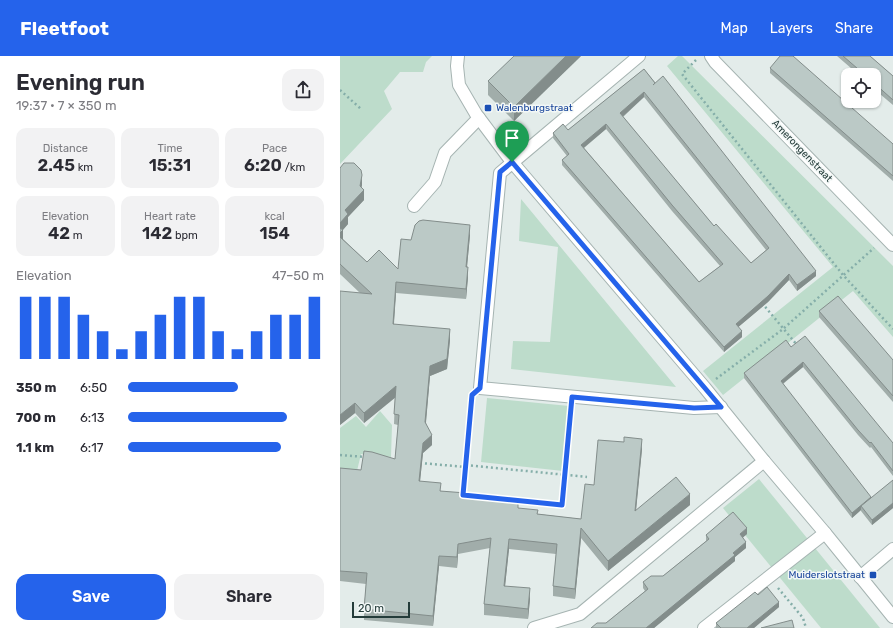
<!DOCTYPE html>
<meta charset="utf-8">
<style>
body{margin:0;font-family:Rubik,sans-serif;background:#f2f2f3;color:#2b2b33;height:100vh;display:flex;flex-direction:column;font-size:15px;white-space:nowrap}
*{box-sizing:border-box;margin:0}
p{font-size:13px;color:#7c7c81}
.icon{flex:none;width:22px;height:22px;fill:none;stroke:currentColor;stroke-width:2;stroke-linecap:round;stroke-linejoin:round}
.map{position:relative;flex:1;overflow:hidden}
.drawer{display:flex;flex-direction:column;background:#fff;width:340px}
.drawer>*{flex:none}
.fabs{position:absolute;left:501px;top:12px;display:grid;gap:8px}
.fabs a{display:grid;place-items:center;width:40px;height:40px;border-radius:8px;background:#fff;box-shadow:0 1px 3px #0004;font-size:20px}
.scale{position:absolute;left:12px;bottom:10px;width:58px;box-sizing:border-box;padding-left:4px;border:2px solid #243c3a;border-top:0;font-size:11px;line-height:14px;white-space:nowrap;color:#243c3a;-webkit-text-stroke:3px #f3f8f7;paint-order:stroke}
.pin{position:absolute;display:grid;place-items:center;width:34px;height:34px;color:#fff;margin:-41px -17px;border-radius:50% 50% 50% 0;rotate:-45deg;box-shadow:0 0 4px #0007}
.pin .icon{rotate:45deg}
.round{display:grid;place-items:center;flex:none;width:42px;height:42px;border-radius:12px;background:#f2f2f3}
.head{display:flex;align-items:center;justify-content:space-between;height:68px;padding:0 16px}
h1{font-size:22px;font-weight:600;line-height:30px}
.metrics{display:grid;grid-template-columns:repeat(3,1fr);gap:6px;height:68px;padding:4px 16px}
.metrics div{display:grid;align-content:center;border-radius:10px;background:#f2f2f3;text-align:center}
.metrics b{font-size:17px;font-weight:600}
.metrics small{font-size:11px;font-weight:400}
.metrics p{font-size:11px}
.chart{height:112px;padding:8px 16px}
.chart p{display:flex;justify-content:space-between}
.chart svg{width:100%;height:72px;margin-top:4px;stroke:#2563eb;stroke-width:6}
.action{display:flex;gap:8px;margin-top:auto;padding:8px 16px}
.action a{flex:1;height:46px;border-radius:12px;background:#2563eb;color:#fff;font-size:16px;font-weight:600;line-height:46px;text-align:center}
.action a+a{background:#f2f2f3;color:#2b2b33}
ul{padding:0 16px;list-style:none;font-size:13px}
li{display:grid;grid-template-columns:64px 48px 1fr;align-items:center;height:30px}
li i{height:10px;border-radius:5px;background:#2563eb}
header{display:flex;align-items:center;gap:24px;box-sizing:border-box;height:56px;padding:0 20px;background:#2563eb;color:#fff}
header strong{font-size:19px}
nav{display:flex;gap:22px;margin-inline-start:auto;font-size:14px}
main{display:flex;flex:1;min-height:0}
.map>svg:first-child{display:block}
.green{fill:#bddccb}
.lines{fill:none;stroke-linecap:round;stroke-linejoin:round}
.lane-casing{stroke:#a6b4b2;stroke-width:14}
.street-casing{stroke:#a6b4b2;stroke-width:14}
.path{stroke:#85aea9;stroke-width:2.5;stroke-dasharray:2 3;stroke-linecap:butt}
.lane{stroke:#fff;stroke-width:12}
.street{stroke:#fff;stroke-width:12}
.wall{fill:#a1adaa;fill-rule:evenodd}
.shaded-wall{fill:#838d8b}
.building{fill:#bbc9c6;stroke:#838d8b;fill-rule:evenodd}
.route-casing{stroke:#fff;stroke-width:8}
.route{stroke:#2563eb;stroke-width:5}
.transit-dot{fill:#1a4fb4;stroke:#f3f8f7;stroke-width:1.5}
.labels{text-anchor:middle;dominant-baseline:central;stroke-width:3;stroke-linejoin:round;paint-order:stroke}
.transit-label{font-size:10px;fill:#164399;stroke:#f3f8f7;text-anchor:start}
.street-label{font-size:10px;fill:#243c3a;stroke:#f3f8f7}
</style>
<header>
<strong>Fleetfoot</strong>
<nav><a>Map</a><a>Layers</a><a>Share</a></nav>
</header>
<main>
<section class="drawer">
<div class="head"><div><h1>Evening run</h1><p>19:37 · 7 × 350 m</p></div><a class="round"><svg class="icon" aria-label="share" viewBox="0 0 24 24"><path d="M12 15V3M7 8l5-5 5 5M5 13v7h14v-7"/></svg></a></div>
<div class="metrics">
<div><p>Distance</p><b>2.45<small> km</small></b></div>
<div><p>Time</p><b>15:31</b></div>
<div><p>Pace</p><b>6:20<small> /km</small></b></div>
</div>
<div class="metrics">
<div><p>Elevation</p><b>42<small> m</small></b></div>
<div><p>Heart rate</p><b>142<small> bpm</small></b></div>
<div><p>kcal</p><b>154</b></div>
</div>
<div class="chart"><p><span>Elevation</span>47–50 m</p>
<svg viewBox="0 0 160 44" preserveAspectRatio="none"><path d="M5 44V6M15 44V6M25 44V6M35 44V17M45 44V27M55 44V38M65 44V27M75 44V17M85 44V6M95 44V6M105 44V27M115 44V38M125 44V27M135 44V17M145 44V17M155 44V6"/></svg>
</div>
<ul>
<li><b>350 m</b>6:50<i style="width:56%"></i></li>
<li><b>700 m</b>6:13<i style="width:81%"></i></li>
<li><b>1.1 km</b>6:17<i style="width:78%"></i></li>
</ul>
<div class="action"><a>Save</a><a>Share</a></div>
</section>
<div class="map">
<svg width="553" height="572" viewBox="0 0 553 572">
<rect width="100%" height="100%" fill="#e3ecea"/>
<!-- green -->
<g class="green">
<path d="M 0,0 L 92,0 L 86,6 L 83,16 L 60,16 L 44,35 L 52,53 L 0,108 Z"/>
<path d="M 338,0 L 342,0 L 553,210 L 553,281 L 513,235 L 383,339 L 363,315 L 493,211 L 327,10 Z"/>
<path d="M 181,143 L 336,331 L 171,313 L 173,285 L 210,286 L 218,191 L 179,185 Z"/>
<path d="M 147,342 L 229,350 L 223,415 L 141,406 Z"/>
<path d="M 40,355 L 52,369 L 51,401 L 21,398 L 16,419 L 0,418 L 0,372 L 16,360 L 26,371 Z"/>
<path d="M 419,423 L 540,572 L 481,572 L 383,452 Z"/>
</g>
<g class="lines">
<!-- lane casing -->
<g class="lane-casing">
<g id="lane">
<path d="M 74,150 L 95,126 L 105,97 L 139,62"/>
<path d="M 194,572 L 240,558 L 424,405"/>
</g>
</g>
<!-- street casing -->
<g class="street-casing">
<g id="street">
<path d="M 118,0 L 117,10 L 119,29 L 136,58 L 172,106 L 365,332 L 424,405 L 485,477 L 553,561"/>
<path d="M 299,0 L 160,117 L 140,332 L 354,352 L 381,351"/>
<path d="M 371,0 L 375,6 L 553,189"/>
<path d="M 520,521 L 553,493"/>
<path d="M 364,572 L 485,477"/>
</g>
</g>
<!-- path -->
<g class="path">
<path d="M 356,4 L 342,18 L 503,219 L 553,273"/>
<path d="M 0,34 L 21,53"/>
<path d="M 422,247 L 457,289"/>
<path d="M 376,323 L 443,273 L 534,192"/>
<path d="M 0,399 L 25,401"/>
<path d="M 80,407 L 126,411 L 132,345"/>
<path d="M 126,409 L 247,421"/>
<path d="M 126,411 L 123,439 L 222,449 L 231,355"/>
<path d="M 438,532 L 463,562 L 466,572"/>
</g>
<!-- lane -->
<use href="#lane" class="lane"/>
<!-- street -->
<use href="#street" class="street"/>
</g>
<!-- wall -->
<g class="wall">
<path d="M 241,0 L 174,65 L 148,39 L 148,25 Z"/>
<path d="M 497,0 L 530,0 L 553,20 L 553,49 L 534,33 L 534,19 L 519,19 Z"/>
<path d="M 430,12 L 553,88 L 553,125 L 430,17 Z"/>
<path d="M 304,13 L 476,220 L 457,235 L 449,224 L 428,246 L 398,271 L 402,281 L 384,296 L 222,109 L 222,104 L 227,100 L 213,82 L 213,77 L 228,74 ZM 304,41 L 426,194 L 411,207 L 374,170 L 283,61 ZM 266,73 L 332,155 L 380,210 L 359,226 L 244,92 Z"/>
<path d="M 0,112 L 22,129 L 21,132 L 24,144 L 8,161 L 8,168 L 3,174 L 3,183 L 27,206 L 58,213 L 71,184 L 130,179 L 127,211 L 128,221 L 126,243 L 56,237 L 54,268 L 110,284 L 107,313 L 90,320 L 86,367 L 92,389 L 83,397 L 80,425 L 101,435 L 126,441 L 178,452 L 198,458 L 241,463 L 254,429 L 302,393 L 296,454 L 350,449 L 268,515 L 241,482 L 235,543 L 213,540 L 213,530 L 216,498 L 169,493 L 165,530 L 190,543 L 188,563 L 144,559 L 144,548 L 150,492 L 118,498 L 117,512 L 99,510 L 93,570 L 24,564 L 24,553 L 26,528 L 0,525 L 0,412 L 21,414 L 55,403 L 58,369 L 54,368 L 55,341 L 24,367 L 15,357 L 0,369 L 20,237 L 0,218 Z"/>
<path d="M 479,255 L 553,304 L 553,346 L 479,261 Z"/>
<path d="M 451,291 L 553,387 L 553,420 L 531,391 L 530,392 L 518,379 L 463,311 L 443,328 L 531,443 L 553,424 L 553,452 L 532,469 L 521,455 L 521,454 L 512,462 L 404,322 L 404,317 Z"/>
<path d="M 407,478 L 403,481 L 406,492 L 395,501 L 395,505 L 314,572 L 251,572 L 266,567 L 305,535 L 303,532 L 303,526 L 323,520 L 366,485 L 366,479 Z"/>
<path d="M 418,539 L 439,551 L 414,572 L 376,572 L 376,567 Z"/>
</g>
<!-- shaded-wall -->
<g class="shaded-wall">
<path d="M 226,0 L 241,0 L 174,65 L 174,51 Z"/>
<path d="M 304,36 L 304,41 L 280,63 L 280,57 Z"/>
<path d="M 266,68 L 266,73 L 241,94 L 241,89 Z"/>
<path d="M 22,119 L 22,129 L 20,138 L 24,134 L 24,144 L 8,161 L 8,168 L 0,177 L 0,167 L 5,154 L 20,130 Z"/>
<path d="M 130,169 L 130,179 L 126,221 L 126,211 Z"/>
<path d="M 3,174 L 3,185 L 0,188 L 0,177 Z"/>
<path d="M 128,211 L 128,221 L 126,243 L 126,233 Z"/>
<path d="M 476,215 L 476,220 L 457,235 L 457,229 Z"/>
<path d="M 449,218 L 449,224 L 428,246 L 396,273 L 396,268 Z"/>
<path d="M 56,226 L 56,237 L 53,278 L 53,268 Z"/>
<path d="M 110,273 L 110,284 L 107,313 L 90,320 L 85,376 L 85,366 L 90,310 Z"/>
<path d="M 402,275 L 402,281 L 384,296 L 384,291 Z"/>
<path d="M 463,306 L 463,311 L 441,329 L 441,325 Z"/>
<path d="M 56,330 L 56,341 L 24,367 L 24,357 Z"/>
<path d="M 15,347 L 15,357 L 0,369 L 0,359 Z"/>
<path d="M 92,379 L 92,389 L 83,397 L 79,435 L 79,425 L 83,387 Z"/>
<path d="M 302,383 L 302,393 L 295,465 L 295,455 Z"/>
<path d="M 350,438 L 350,449 L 268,515 L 268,505 Z"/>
<path d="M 531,441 L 531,446 L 521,450 L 521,454 L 512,462 L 512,457 Z"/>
<path d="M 553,447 L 553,452 L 532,469 L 532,464 Z"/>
<path d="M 241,472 L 241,482 L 235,543 L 235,533 Z"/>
<path d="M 407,472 L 407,478 L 400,484 L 400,478 Z"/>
<path d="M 169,483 L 169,493 L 164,540 L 164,530 Z"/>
<path d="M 406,486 L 406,492 L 395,501 L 395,505 L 314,572 L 306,572 Z"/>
<path d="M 118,488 L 118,498 L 117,512 L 117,501 Z"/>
<path d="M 99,500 L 99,510 L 93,570 L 93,560 Z"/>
<path d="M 190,532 L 190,543 L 188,563 L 188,553 Z"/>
<path d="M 439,546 L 439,551 L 414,572 L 407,572 Z"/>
</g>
<!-- building -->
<g class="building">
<path d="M 174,0 L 226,0 L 174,51 L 148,25 Z"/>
<path d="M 440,0 L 453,0 L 553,88 L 553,120 L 430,12 Z"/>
<path d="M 503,0 L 530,0 L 553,20 L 553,44 L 534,27 L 534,19 L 525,19 Z"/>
<path d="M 304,13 L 315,27 L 313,29 L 323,20 L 476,215 L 457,229 L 449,218 L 428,240 L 396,268 L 402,275 L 384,291 L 222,104 L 229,98 L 213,77 L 223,68 L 228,74 ZM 304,36 L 429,192 L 411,207 L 376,168 L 374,170 L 280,57 ZM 266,68 L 332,149 L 383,208 L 359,226 L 241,89 Z"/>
<path d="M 4,107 L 14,107 L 21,114 L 22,119 L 20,130 L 24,134 L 5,154 L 8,158 L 0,167 L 0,112 Z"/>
<path d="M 83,164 L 130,169 L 126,211 L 128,211 L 126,233 L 56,226 L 53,268 L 110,273 L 107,303 L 90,310 L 85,366 L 92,379 L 83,387 L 79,425 L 101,427 L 100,435 L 126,437 L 126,441 L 178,446 L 178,452 L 198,454 L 197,458 L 241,463 L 245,428 L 254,429 L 258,384 L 284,386 L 284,381 L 302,383 L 295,455 L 336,421 L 350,438 L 268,505 L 241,472 L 235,533 L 213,530 L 217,488 L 169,483 L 164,530 L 190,532 L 188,553 L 144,548 L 151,482 L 118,488 L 117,501 L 99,500 L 93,560 L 24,553 L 27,517 L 0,515 L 0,412 L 21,414 L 24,395 L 32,396 L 55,403 L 59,359 L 54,358 L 56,330 L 24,357 L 15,347 L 0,359 L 0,235 L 32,238 L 0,208 L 0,181 L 27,206 L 39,194 L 58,213 L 61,183 L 71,184 L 75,169 L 79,165 Z"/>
<path d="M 0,172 L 3,174 L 0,177 Z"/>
<path d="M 498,240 L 553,304 L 553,340 L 479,255 Z"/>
<path d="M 465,280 L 553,387 L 553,415 L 531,386 L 530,387 L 518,374 L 463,306 L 441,325 L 531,441 L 512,457 L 404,317 L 446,284 L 451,291 Z"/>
<path d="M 553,424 L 553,447 L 532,464 L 521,450 Z"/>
<path d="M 393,456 L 407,472 L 400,478 L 406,486 L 393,497 L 395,499 L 306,572 L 251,572 L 257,567 L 266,567 L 308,533 L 303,526 L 311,520 L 323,520 L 369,483 L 366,479 Z"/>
<path d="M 427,531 L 439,546 L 407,572 L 381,572 L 376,567 L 415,536 L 418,539 Z"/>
<path d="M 452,564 L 454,572 L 421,572 Z"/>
</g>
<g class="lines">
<!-- route casing -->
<g class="route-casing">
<path id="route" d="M 172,106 L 381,351 L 354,352 L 232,341 L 222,449 L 123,439 L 132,339 L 140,332 L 160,116 Z"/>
</g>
<!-- route -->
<use href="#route" class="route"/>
</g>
<!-- markers -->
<g class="transit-dot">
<rect x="144" y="48" width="8" height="8" rx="2"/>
<rect x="529" y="515" width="8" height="8" rx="2"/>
</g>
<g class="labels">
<!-- transit labels -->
<g class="transit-label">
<text x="156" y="52">Walenburgstraat</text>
<text x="525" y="519" text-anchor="end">Muiderslotstraat</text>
</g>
<!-- street labels -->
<g class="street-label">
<text transform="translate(462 95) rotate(46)">Amerongenstraat</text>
</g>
</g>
</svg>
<div class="fabs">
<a><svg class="icon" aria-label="locate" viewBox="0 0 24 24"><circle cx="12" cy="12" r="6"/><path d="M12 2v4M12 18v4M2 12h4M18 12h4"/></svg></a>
</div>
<div class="scale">20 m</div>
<div class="pin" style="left:172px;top:106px;background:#1e9e55"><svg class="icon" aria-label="arrive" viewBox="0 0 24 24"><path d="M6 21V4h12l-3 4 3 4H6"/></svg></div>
</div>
</main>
